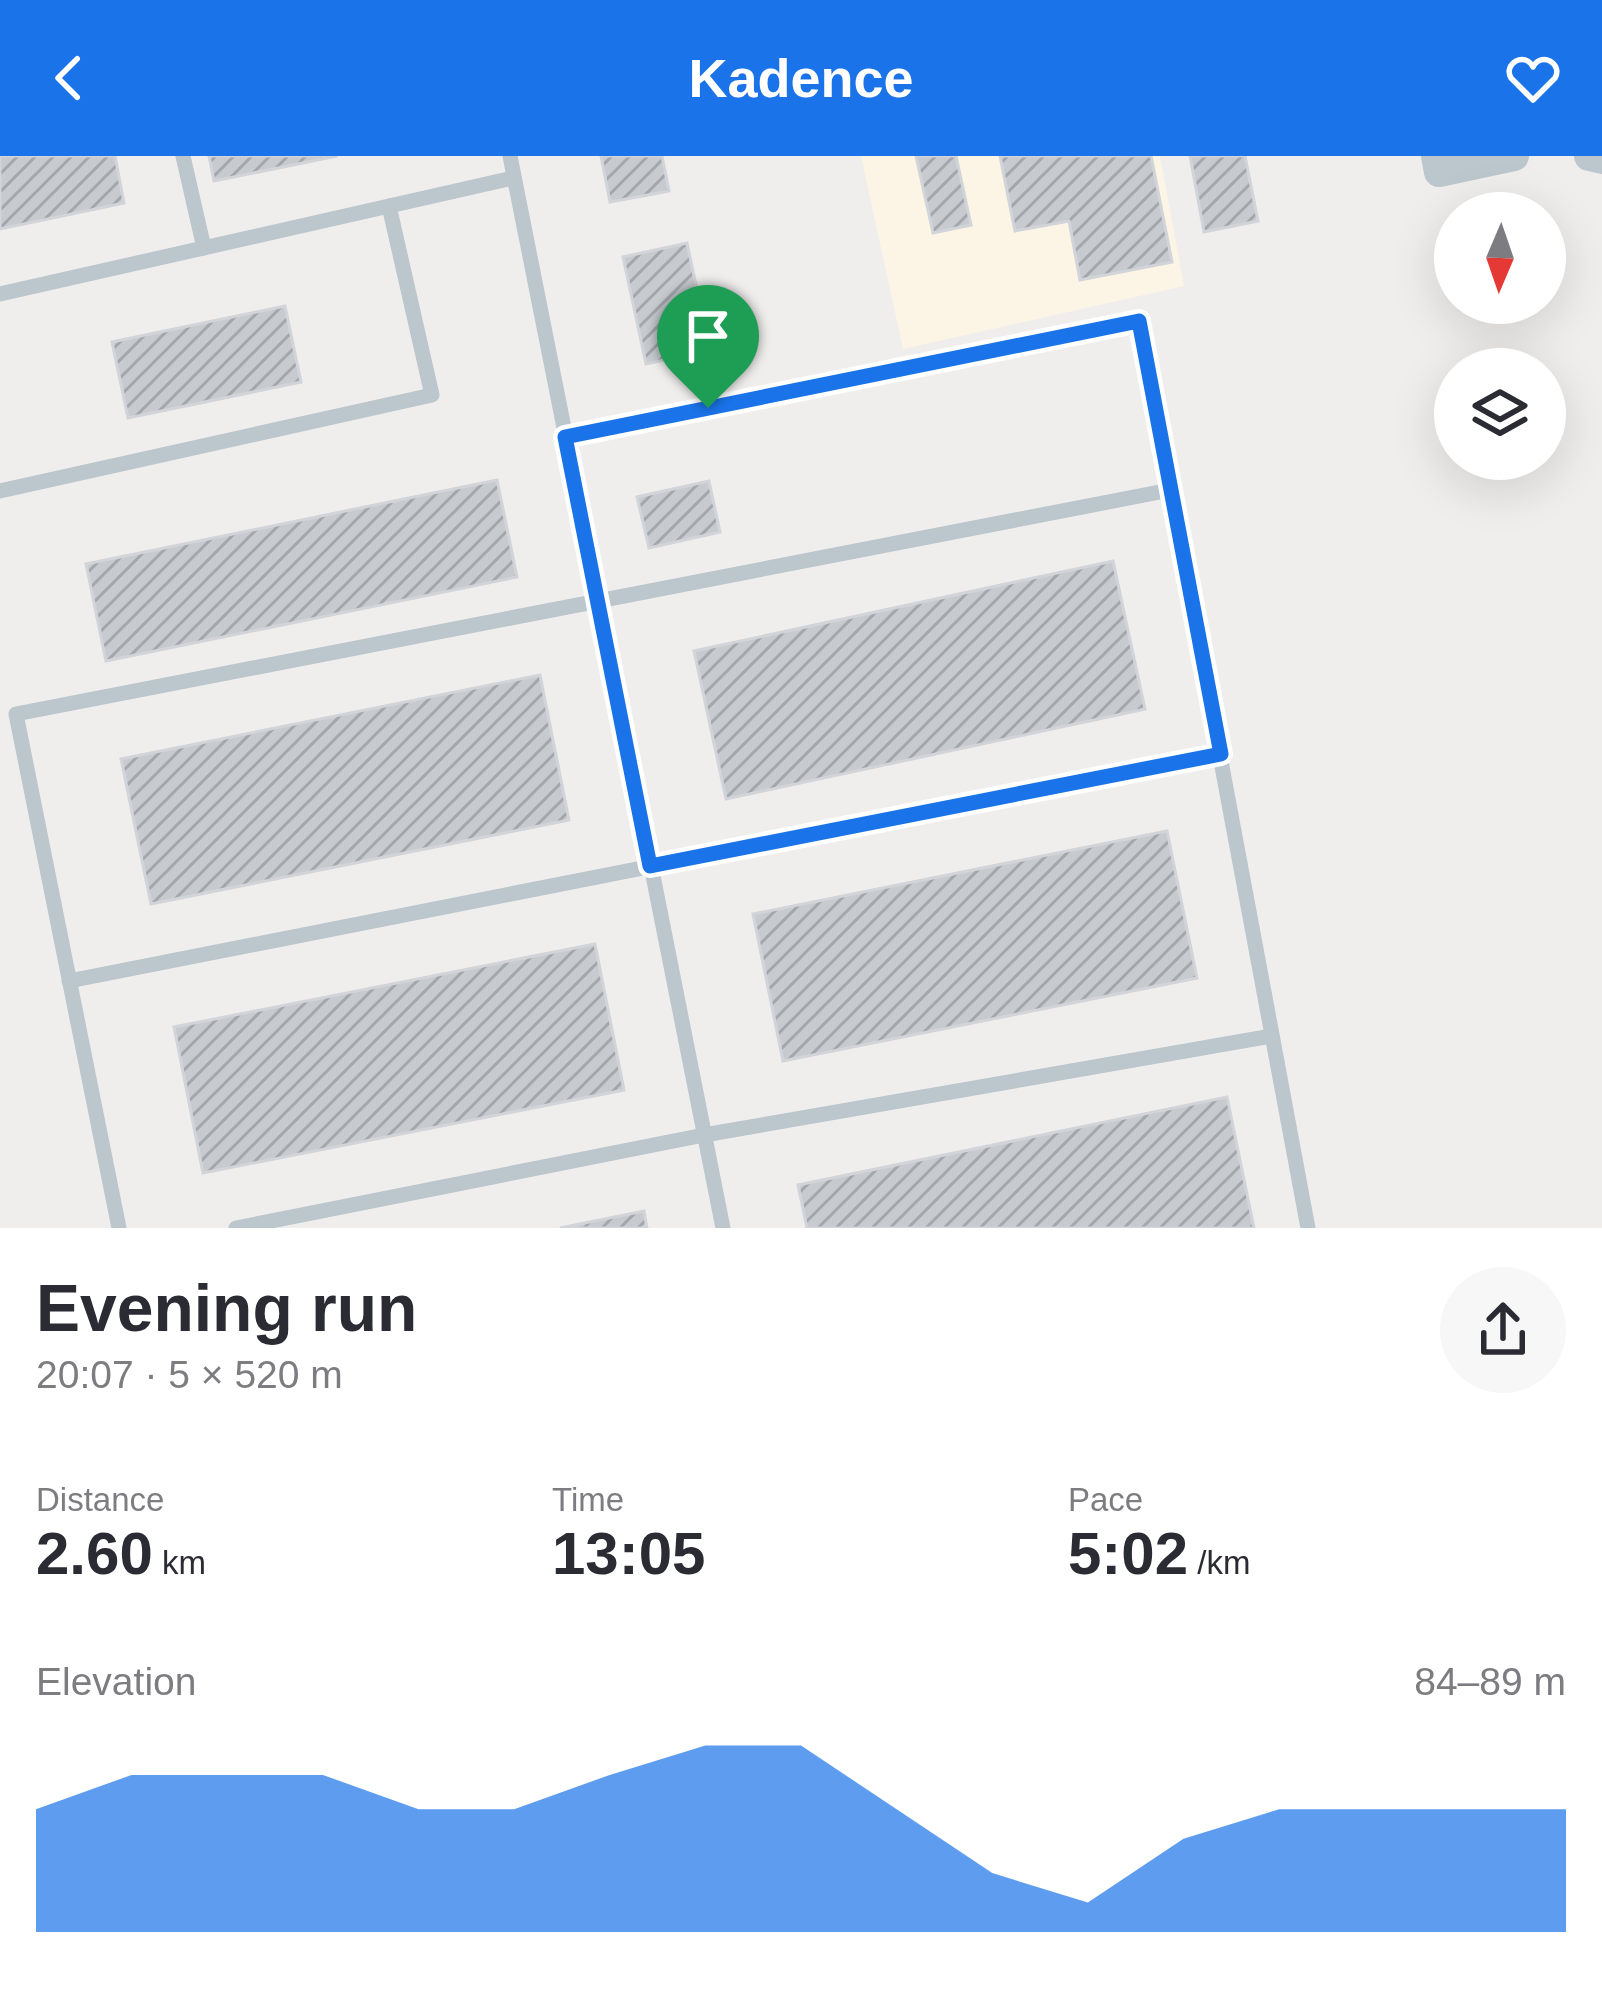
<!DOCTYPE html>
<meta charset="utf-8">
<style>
body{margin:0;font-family:Helvetica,sans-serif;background:#f7f7f7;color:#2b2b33;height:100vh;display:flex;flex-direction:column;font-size:45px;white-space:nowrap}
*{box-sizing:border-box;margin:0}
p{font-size:39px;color:#7c7c81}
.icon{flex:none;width:66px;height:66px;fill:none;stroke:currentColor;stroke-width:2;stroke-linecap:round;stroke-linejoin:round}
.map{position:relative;height:1072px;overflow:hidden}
.sheet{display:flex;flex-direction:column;background:#fff;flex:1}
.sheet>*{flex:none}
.needle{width:78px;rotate:182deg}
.buttons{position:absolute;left:1434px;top:36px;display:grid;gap:24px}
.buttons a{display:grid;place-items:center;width:132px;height:132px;border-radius:50%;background:#fff;box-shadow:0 12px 48px #0002;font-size:60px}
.pin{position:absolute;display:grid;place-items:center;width:102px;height:102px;color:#fff;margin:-123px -51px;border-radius:50% 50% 50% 0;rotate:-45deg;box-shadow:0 0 12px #0007}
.pin .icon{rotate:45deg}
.round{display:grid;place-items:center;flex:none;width:126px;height:126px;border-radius:63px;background:#f7f7f7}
.overview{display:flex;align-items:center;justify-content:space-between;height:204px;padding:0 36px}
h1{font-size:66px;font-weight:700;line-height:90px}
.stats{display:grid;grid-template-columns:repeat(3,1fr);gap:18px;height:204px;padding:12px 36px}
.stats div{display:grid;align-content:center}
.stats b{font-size:60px;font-weight:700}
.stats small{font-size:33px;font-weight:400}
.stats p{font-size:33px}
.chart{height:336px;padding:24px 36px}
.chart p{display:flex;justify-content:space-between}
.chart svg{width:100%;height:216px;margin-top:12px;fill:#1a73e8;opacity:.7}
header{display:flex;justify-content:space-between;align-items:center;height:156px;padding:0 36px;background:#1a73e8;color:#fff;font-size:54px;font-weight:700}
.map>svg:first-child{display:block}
.commercial{fill:#fcf4e5}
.building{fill:url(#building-hatch);stroke:#d1d4d9;stroke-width:3}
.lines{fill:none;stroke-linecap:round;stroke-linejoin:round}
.lane{stroke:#bbc6cd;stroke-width:15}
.street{stroke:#bbc6cd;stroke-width:30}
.route-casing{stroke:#fff;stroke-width:24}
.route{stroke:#1a73e8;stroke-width:15}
</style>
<header><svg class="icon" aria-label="back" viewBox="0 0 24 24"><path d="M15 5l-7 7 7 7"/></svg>Kadence<svg class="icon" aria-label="heart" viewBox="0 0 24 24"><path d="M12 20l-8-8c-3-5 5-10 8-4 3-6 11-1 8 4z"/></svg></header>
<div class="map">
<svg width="1602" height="1072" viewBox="0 0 1602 1072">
<defs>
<pattern id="building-hatch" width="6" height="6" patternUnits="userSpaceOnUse" patternTransform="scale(3)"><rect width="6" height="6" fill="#c7cbd0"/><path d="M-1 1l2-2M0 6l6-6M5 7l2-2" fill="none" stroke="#a3a7ac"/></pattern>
</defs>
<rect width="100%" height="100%" fill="#f0eded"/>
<!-- commercial -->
<path class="commercial" d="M 861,0 L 1160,0 L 1184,130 L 903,193 Z"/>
<!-- building -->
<g class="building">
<path d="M 0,0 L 115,0 L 124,47 L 0,73 Z"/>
<path d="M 209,0 L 337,0 L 214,25 Z"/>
<path d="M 601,0 L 662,0 L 669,35 L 610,46 Z"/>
<path d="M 916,0 L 956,0 L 971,69 L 933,77 Z"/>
<path d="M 1000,0 L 1151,0 L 1172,106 L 1080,124 L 1069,65 L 1015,75 Z"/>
<path d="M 1190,0 L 1245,0 L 1258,65 L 1204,76 Z"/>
<path d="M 687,87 L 710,194 L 646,208 L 623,101 Z"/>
<path d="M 285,150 L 301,226 L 128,262 L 112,186 Z"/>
<path d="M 497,324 L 517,421 L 106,505 L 86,408 Z"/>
<path d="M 709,325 L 720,376 L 649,392 L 637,341 Z"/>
<path d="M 1113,405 L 1145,553 L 726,643 L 694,495 Z"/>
<path d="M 540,519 L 569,664 L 151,748 L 121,603 Z"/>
<path d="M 1167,675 L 1197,822 L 783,905 L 753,758 Z"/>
<path d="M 595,788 L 624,934 L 203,1017 L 174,871 Z"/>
<path d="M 1227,941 L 1254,1072 L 807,1072 L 798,1029 Z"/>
<path d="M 644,1055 L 647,1072 L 560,1072 Z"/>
</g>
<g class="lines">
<!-- lane -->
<g class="lane">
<path d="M 183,0 L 204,92"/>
<path d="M 510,0 L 723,1072"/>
<path d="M 0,138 L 513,22"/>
<path d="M 565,281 L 1139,165 L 1308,1072"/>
<path d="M 0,335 L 432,239 L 389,50"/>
<path d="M 69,825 L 1221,598"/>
<path d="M 119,1072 L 16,558 L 1170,334"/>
<path d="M 236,1072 L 704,979 L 1272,880"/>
</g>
<!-- street -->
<g class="street">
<path d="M 1436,0 L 1439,16 L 1514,0"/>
<path d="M 1589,0 L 1602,3"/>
</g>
</g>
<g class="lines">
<!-- route casing -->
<g class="route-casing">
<path id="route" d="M 1139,165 L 1221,598 L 650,710 L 565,281 Z"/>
</g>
<!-- route -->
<use href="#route" class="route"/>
</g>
</svg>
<div class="buttons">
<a><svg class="needle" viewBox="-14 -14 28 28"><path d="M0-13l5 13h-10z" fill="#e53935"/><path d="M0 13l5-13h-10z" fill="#7c7c81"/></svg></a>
<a><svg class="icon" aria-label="layers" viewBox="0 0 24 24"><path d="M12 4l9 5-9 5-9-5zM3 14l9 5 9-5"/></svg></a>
</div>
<div class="pin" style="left:708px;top:252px;background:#1e9e55"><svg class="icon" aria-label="arrive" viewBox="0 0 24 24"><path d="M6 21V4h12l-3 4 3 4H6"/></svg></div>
</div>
<section class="sheet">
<div class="overview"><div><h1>Evening run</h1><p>20:07 · 5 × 520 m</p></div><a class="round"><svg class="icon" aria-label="share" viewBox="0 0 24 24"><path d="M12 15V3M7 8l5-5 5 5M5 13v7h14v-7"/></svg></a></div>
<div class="stats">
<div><p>Distance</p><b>2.60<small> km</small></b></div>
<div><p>Time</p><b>13:05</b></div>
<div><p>Pace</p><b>5:02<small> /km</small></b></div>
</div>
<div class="chart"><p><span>Elevation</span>84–89 m</p>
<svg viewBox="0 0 160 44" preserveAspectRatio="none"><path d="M0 44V19L10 12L20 12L30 12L40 19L50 19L60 12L70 6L80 6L90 19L100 32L110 38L120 25L130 19L140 19L150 19L160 19V44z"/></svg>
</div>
</section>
